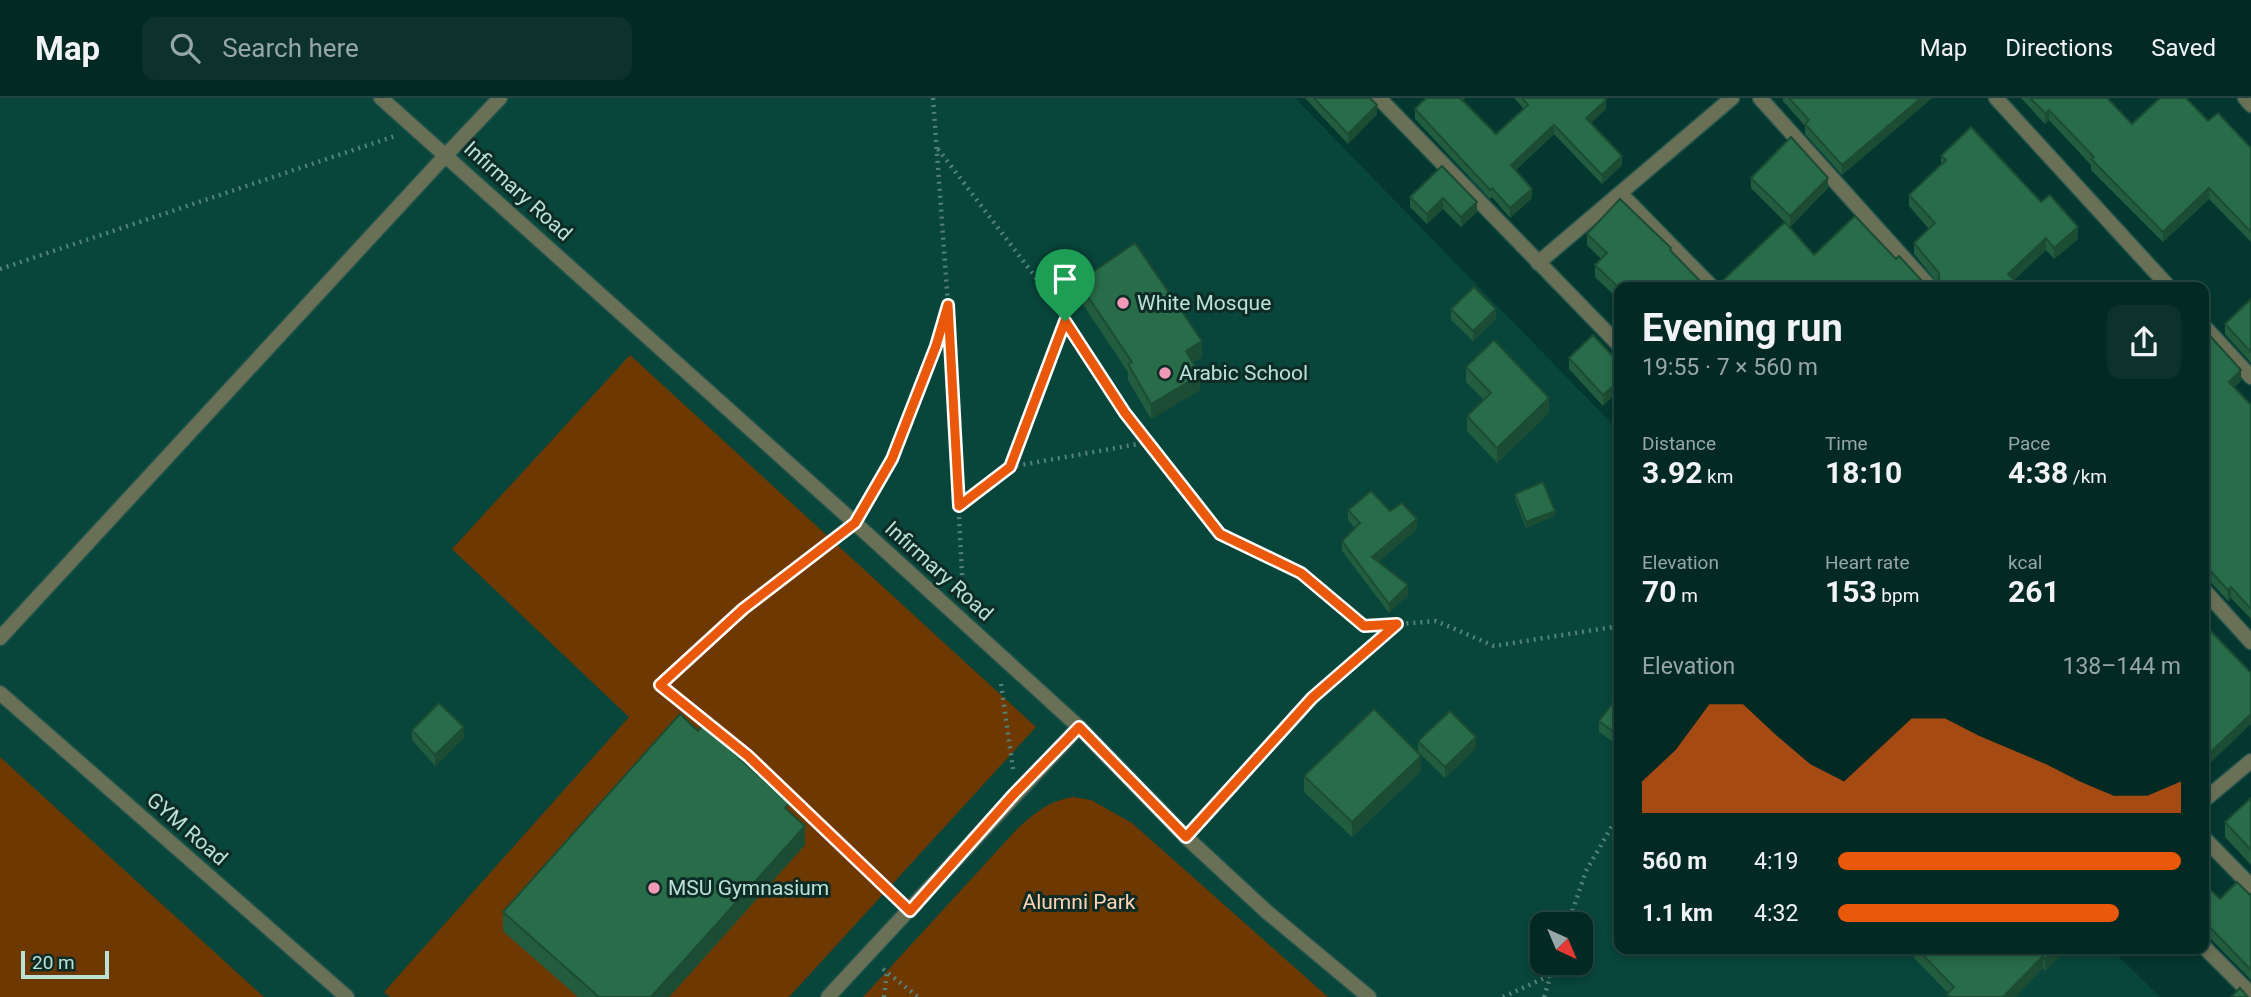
<!DOCTYPE html>
<meta charset="utf-8">
<style>
body{margin:0;font-family:Roboto,sans-serif;background:#0d312b;color:#f1f3f6;height:100vh;display:flex;flex-direction:column;font-size:26px;white-space:nowrap}
*{box-sizing:border-box;margin:0}
p{font-size:23px;color:#97a6a6}
.icon{flex:none;width:38px;height:38px;fill:none;stroke:currentColor;stroke-width:2;stroke-linecap:round;stroke-linejoin:round}
.map{position:relative;flex:1;overflow:hidden}
.details{position:absolute;left:1614px;top:184px;width:595px;height:672px;display:flex;flex-direction:column;background:#032923;border-radius:14px;box-shadow:0 4px 10px #0003,0 0 0 2px #244541}
.details>*{flex:none}
.needle{width:46px;rotate:136deg}
.fabs{position:absolute;left:1530px;top:814px;display:grid;gap:14px}
.fabs a{display:grid;place-items:center;width:63px;height:63px;border-radius:14px;background:#032923;box-shadow:0 4px 10px #0003,0 0 0 2px #244541;font-size:35px}
.scale{position:absolute;left:21px;bottom:18px;width:88px;box-sizing:border-box;padding-left:7px;border:4px solid #b9e2d7;border-top:0;font-size:19px;line-height:24px;white-space:nowrap;color:#b9e2d7;-webkit-text-stroke:5px #0f2b25;paint-order:stroke}
.pin{position:absolute;display:grid;place-items:center;width:60px;height:60px;color:#fff;margin:-72px -30px;border-radius:50% 50% 50% 0;rotate:-45deg;box-shadow:0 0 7px #0007}
.pin .icon{rotate:45deg}
.round{display:grid;place-items:center;flex:none;width:74px;height:74px;border-radius:14px;background:#0d312b}
.summary{display:flex;align-items:center;justify-content:space-between;height:119px;padding:0 28px}
h1{font-size:38px;font-weight:700;line-height:52px}
.metrics{display:grid;grid-template-columns:repeat(3,1fr);gap:10px;height:119px;padding:7px 28px}
.metrics div{display:grid;align-content:center}
.metrics b{font-size:30px;font-weight:700}
.metrics small{font-size:19px;font-weight:400}
.metrics p{font-size:19px}
.chart{height:196px;padding:14px 28px}
.chart p{display:flex;justify-content:space-between}
.chart svg{width:100%;height:126px;margin-top:7px;fill:#ea580c;opacity:.7}
ul{padding:0 28px;list-style:none;font-size:23px}
li{display:grid;grid-template-columns:112px 84px 1fr;align-items:center;height:52px}
li i{height:18px;border-radius:9px;background:#ea580c}
header{display:flex;align-items:center;gap:42px;box-sizing:border-box;height:98px;padding:0 35px;background:#032923;border-bottom:2px solid #244541}
header strong{font-size:33px}
nav{display:flex;gap:38px;margin-inline-start:auto;font-size:24px}
.search{width:490px;height:63px;background:#0d312b;display:flex;align-items:center;gap:18px;box-sizing:border-box;padding:0 24px;border-radius:14px;color:#97a6a6;font-size:26px}
.map>svg:first-child{display:block}
.built{fill:#08453b;fill-rule:evenodd}
.green{fill:#6d3801}
.lines{fill:none;stroke-linecap:round;stroke-linejoin:round}
.lane-casing{stroke:#25564d;stroke-width:17}
.street-casing{stroke:#25564d;stroke-width:17}
.path{stroke:#548279;stroke-width:4.5;stroke-dasharray:2 5;stroke-linecap:butt}
.lane{stroke:#6a7056;stroke-width:14}
.street{stroke:#6a7056;stroke-width:14}
.wall{fill:#225d3f}
.shaded-wall{fill:#1c4c33}
.building{fill:#286c49;stroke:#1c4c33;stroke-width:2}
.route-casing{stroke:#fff;stroke-width:14}
.route{stroke:#ea580c;stroke-width:9}
.poi-dot{fill:#f09ab7;stroke:#0f2b25;stroke-width:2.5}
.labels{text-anchor:middle;dominant-baseline:central;stroke-width:6;stroke-linejoin:round;paint-order:stroke}
.street-label{font-size:21px;fill:#b9e2d7;stroke:#0f2b25}
.poi-label{font-size:21px;fill:#b9e2d7;stroke:#0f2b25;text-anchor:start}
.park-label{font-size:21px;fill:#fed4b5;stroke:#0f2b25}
</style>
<header>
<strong>Map</strong>
<div class="search"><svg class="icon" aria-label="search" viewBox="0 0 24 24"><circle cx="10" cy="10" r="6"/><path d="M15 15l6 6"/></svg>Search here</div>
<nav><a>Map</a><a>Directions</a><a>Saved</a></nav>
</header>
<div class="map">
<svg width="2251" height="899" viewBox="0 0 2251 899">
<rect width="100%" height="100%" fill="#04372f"/>
<!-- built -->
<path class="built" d="M 0,0 L 1295,0 L 1619,333 L 1619,850 L 2111,851 L 2160,899 L 0,899 ZM 1542,826 L 1580,826 L 1580,864 L 1542,864 Z"/>
<!-- green -->
<g class="green">
<path d="M 630,257 L 1036,629 L 789,899 L 390,899 L 384,894 L 629,619 L 452,451 Z"/>
<path d="M 0,659 L 264,899 L 0,899 Z"/>
<path d="M 1073,699 L 1091,702 L 1132,725 L 1328,899 L 863,899 L 1018,730 C 1036,714 1049,703 1073,699 Z"/>
</g>
<g class="lines">
<!-- lane casing -->
<g class="lane-casing">
<g id="lane">
<path d="M 0,540 L 446,57"/>
<path d="M 1079,629 L 1186,739 L 1267,814 L 1369,899"/>
</g>
</g>
<!-- street casing -->
<g class="street-casing">
<g id="street">
<path d="M 381,0 L 855,425 L 1079,629 L 828,899"/>
<path d="M 1379,0 L 1619,247"/>
<path d="M 1760,0 L 1930,189"/>
<path d="M 1996,0 L 2169,189"/>
<path d="M 2245,0 L 2251,7"/>
<path d="M 446,57 L 500,0"/>
<path d="M 1621,96 L 1712,189"/>
<path d="M 1538,165 L 1732,0"/>
<path d="M 2203,227 L 2251,279"/>
<path d="M 2203,491 L 2251,544"/>
<path d="M 0,595 L 347,899"/>
<path d="M 2203,703 L 2251,663"/>
<path d="M 2203,739 L 2251,788"/>
<path d="M 2203,848 L 2251,896"/>
</g>
</g>
<!-- path -->
<g class="path">
<path d="M 933,0 L 948,207 L 963,495"/>
<path d="M 938,51 L 1043,189 L 1125,315 L 1220,436 L 1301,475 L 1364,529 L 1436,523 L 1494,548 L 1619,528"/>
<path d="M 0,171 L 395,38"/>
<path d="M 1011,368 L 1065,223"/>
<path d="M 866,406 L 892,361 L 936,248 L 948,207"/>
<path d="M 960,408 L 1010,369 L 1149,344"/>
<path d="M 837,438 L 742,511 L 660,587 L 748,658 L 895,798"/>
<path d="M 1001,586 L 1013,671"/>
<path d="M 1198,725 L 1312,600 L 1397,526"/>
<path d="M 1568,826 L 1586,773 L 1619,716"/>
<path d="M 883,871 L 918,899"/>
<path d="M 884,899 L 887,874"/>
<path d="M 1503,899 L 1551,877"/>
<path d="M 1544,899 L 1555,864"/>
</g>
<!-- lane -->
<use href="#lane" class="lane"/>
<!-- street -->
<use href="#street" class="street"/>
</g>
<!-- wall -->
<g class="wall">
<path d="M 1305,0 L 1370,0 L 1377,16 L 1348,46 Z"/>
<path d="M 1426,0 L 1465,0 L 1463,2 L 1496,36 L 1524,11 L 1514,0 L 1604,0 L 1606,11 L 1590,25 L 1622,67 L 1602,86 L 1554,36 L 1516,72 L 1532,100 L 1510,120 L 1492,99 L 1490,101 L 1415,21 L 1415,11 Z"/>
<path d="M 1783,0 L 1932,0 L 1842,77 L 1805,36 L 1805,28 L 1783,3 Z"/>
<path d="M 2021,0 L 2107,0 L 2132,26 L 2208,23 L 2251,50 L 2251,144 L 2209,101 L 2163,144 L 2091,72 L 2091,67 L 2049,22 L 2045,26 Z"/>
<path d="M 1941,58 L 2041,104 L 2078,141 L 2054,161 L 2046,152 L 2014,182 L 2021,189 L 1716,189 L 1785,124 L 1751,90 L 1751,80 L 1828,90 L 1790,129 L 1814,157 L 1896,161 L 1923,184 L 1933,186 L 1936,183 L 1914,156 L 1914,145 L 1929,131 L 1909,108 L 1909,97 L 1941,66 Z"/>
<path d="M 1442,68 L 1477,114 L 1461,129 L 1443,111 L 1427,126 L 1410,109 L 1410,99 Z"/>
<path d="M 1620,101 L 1619,189 L 1619,202 L 1595,179 L 1595,167 L 1601,161 L 1587,147 L 1587,136 Z"/>
<path d="M 1078,184 L 1202,259 L 1193,264 L 1200,292 L 1151,321 L 1128,282 L 1128,274 L 1078,199 Z"/>
<path d="M 2251,201 L 2251,265 L 2225,236 L 2225,226 Z"/>
<path d="M 1451,211 L 1496,221 L 1473,243 L 1451,222 Z"/>
<path d="M 2203,246 L 2241,283 L 2234,289 L 2251,307 L 2251,521 L 2231,500 L 2228,503 L 2203,476 Z"/>
<path d="M 1569,260 L 1619,265 L 1603,308 L 1569,271 Z"/>
<path d="M 1466,269 L 1549,315 L 1497,365 L 1467,333 L 1467,318 L 1484,302 L 1466,284 Z"/>
<path d="M 1515,396 L 1555,418 L 1526,430 L 1515,401 Z"/>
<path d="M 1348,412 L 1390,413 L 1417,431 L 1378,464 L 1408,497 L 1389,515 L 1342,453 L 1342,443 L 1355,430 L 1348,422 Z"/>
<path d="M 1619,597 L 1619,648 L 1599,634 L 1599,623 Z"/>
<path d="M 412,632 L 464,640 L 435,668 L 412,642 Z"/>
<path d="M 1418,643 L 1476,650 L 1445,680 L 1418,654 Z"/>
<path d="M 1421,673 L 1352,739 L 1304,694 L 1304,678 Z"/>
<path d="M 2251,700 L 2251,767 L 2225,739 L 2225,724 Z"/>
<path d="M 789,714 L 805,747 L 669,899 L 578,899 L 503,833 L 503,814 Z"/>
<path d="M 2203,785 L 2220,801 L 2251,798 L 2251,882 L 2203,833 Z"/>
<path d="M 1914,850 L 2069,850 L 2045,873 L 2043,870 L 2015,899 L 1947,899 L 1948,895 L 1914,860 Z"/>
</g>
<!-- shaded-wall -->
<g class="shaded-wall">
<path d="M 1921,0 L 1932,0 L 1842,77 L 1842,67 Z"/>
<path d="M 1606,2 L 1606,11 L 1586,30 L 1586,20 Z"/>
<path d="M 1377,7 L 1377,16 L 1348,46 L 1348,36 Z"/>
<path d="M 2049,12 L 2049,22 L 2045,26 L 2045,15 Z"/>
<path d="M 1554,27 L 1554,36 L 1511,76 L 1511,67 Z"/>
<path d="M 1622,58 L 1622,67 L 1602,86 L 1602,77 Z"/>
<path d="M 1828,80 L 1828,90 L 1790,129 L 1790,118 Z"/>
<path d="M 2209,90 L 2209,101 L 2163,144 L 2163,134 Z"/>
<path d="M 1532,91 L 1532,100 L 1510,120 L 1510,110 Z"/>
<path d="M 1443,100 L 1443,111 L 1427,126 L 1427,116 Z"/>
<path d="M 1477,104 L 1477,114 L 1461,129 L 1461,119 Z"/>
<path d="M 2078,129 L 2078,141 L 2054,161 L 2054,150 Z"/>
<path d="M 2046,140 L 2046,152 L 2008,188 L 2008,176 Z"/>
<path d="M 1496,211 L 1496,221 L 1473,243 L 1473,233 Z"/>
<path d="M 1202,243 L 1202,259 L 1186,268 L 1186,253 Z"/>
<path d="M 2241,272 L 2241,283 L 2229,294 L 2229,284 Z"/>
<path d="M 1200,277 L 1200,292 L 1151,321 L 1151,306 Z"/>
<path d="M 1619,283 L 1619,293 L 1603,308 L 1603,297 Z"/>
<path d="M 1549,300 L 1549,315 L 1497,365 L 1497,350 Z"/>
<path d="M 1555,413 L 1555,418 L 1526,430 L 1526,424 Z"/>
<path d="M 1417,421 L 1417,431 L 1372,469 L 1372,459 Z"/>
<path d="M 1408,487 L 1408,497 L 1389,515 L 1389,506 Z"/>
<path d="M 2231,489 L 2231,500 L 2228,503 L 2228,492 Z"/>
<path d="M 2251,616 L 2251,626 L 2203,672 L 2203,661 Z"/>
<path d="M 464,629 L 464,640 L 435,668 L 435,657 Z"/>
<path d="M 1476,639 L 1476,650 L 1445,680 L 1445,669 Z"/>
<path d="M 1421,658 L 1421,673 L 1352,739 L 1352,724 Z"/>
<path d="M 805,728 L 805,747 L 669,899 L 651,899 Z"/>
<path d="M 2056,850 L 2069,850 L 2045,873 L 2045,861 Z"/>
<path d="M 2043,858 L 2043,870 L 2015,899 L 2003,899 Z"/>
</g>
<!-- building -->
<g class="building">
<path d="M 1314,0 L 1370,0 L 1377,7 L 1348,36 Z"/>
<path d="M 1426,0 L 1460,0 L 1496,36 L 1528,7 L 1522,0 L 1604,0 L 1606,2 L 1586,20 L 1622,58 L 1602,77 L 1554,27 L 1511,67 L 1532,91 L 1510,110 L 1492,90 L 1490,92 L 1415,11 Z"/>
<path d="M 1789,0 L 1921,0 L 1842,67 L 1805,26 L 1809,22 Z"/>
<path d="M 2030,0 L 2107,0 L 2132,26 L 2160,0 L 2186,0 L 2208,23 L 2218,15 L 2251,50 L 2251,134 L 2209,90 L 2163,134 L 2091,61 L 2094,59 L 2049,12 L 2045,15 Z"/>
<path d="M 1971,29 L 2041,104 L 2050,97 L 2078,129 L 2054,150 L 2046,140 L 2008,176 L 2021,189 L 1716,189 L 1785,124 L 1814,157 L 1855,118 L 1896,161 L 1899,158 L 1923,184 L 1933,186 L 1939,181 L 1939,175 L 1914,145 L 1935,125 L 1909,97 L 1946,62 L 1941,58 Z"/>
<path d="M 1791,39 L 1828,80 L 1790,118 L 1751,80 Z"/>
<path d="M 1442,68 L 1477,104 L 1461,119 L 1443,100 L 1427,116 L 1410,99 Z"/>
<path d="M 1620,101 L 1671,150 L 1670,152 L 1706,189 L 1619,189 L 1619,190 L 1595,167 L 1607,155 L 1587,136 Z"/>
<path d="M 1135,145 L 1202,243 L 1186,253 L 1200,277 L 1151,306 L 1128,266 L 1132,264 L 1078,184 Z"/>
<path d="M 1474,189 L 1496,211 L 1473,233 L 1451,211 Z"/>
<path d="M 2251,201 L 2251,254 L 2225,226 Z"/>
<path d="M 1593,237 L 1619,265 L 1619,283 L 1603,297 L 1569,260 Z"/>
<path d="M 2211,239 L 2241,272 L 2229,284 L 2251,307 L 2251,511 L 2231,489 L 2228,492 L 2203,465 L 2203,246 Z"/>
<path d="M 1494,242 L 1549,300 L 1497,350 L 1467,318 L 1491,295 L 1466,269 Z"/>
<path d="M 1543,384 L 1555,413 L 1526,424 L 1515,396 Z"/>
<path d="M 1371,393 L 1390,413 L 1402,405 L 1417,421 L 1372,459 L 1408,487 L 1389,506 L 1342,443 L 1360,425 L 1348,412 Z"/>
<path d="M 2203,525 L 2251,575 L 2251,616 L 2203,661 Z"/>
<path d="M 1619,597 L 1619,638 L 1599,623 Z"/>
<path d="M 439,605 L 464,629 L 435,657 L 412,632 Z"/>
<path d="M 1374,611 L 1421,658 L 1352,724 L 1304,678 Z"/>
<path d="M 1450,613 L 1476,639 L 1445,669 L 1418,643 Z"/>
<path d="M 680,616 L 698,633 L 703,627 L 789,705 L 785,710 L 805,728 L 651,899 L 599,899 L 503,814 Z"/>
<path d="M 2251,700 L 2251,752 L 2225,724 Z"/>
<path d="M 2237,784 L 2251,798 L 2251,872 L 2203,822 L 2203,785 L 2220,801 Z"/>
<path d="M 1916,850 L 2056,850 L 2045,861 L 2043,858 L 2003,899 L 1950,899 L 1947,896 L 1954,889 Z"/>
<path d="M 2240,890 L 2248,899 L 2231,899 Z"/>
</g>
<g class="lines">
<!-- route casing -->
<g class="route-casing">
<path id="route" d="M 948,207 L 959,408 L 1010,369 L 1065,223 L 1125,315 L 1220,436 L 1301,475 L 1364,528 L 1397,526 L 1312,600 L 1186,739 L 1079,629 L 1014,696 L 910,813 L 748,658 L 660,587 L 743,511 L 855,425 L 892,361 L 936,248 Z"/>
</g>
<!-- route -->
<use href="#route" class="route"/>
</g>
<!-- markers -->
<g class="poi-dot">
<circle cx="1123" cy="205" r="7"/>
<circle cx="1165" cy="275" r="7"/>
<circle cx="654" cy="790" r="7"/>
</g>
<g class="labels">
<!-- street labels -->
<g class="street-label">
<text transform="translate(518 93) rotate(42)">Infirmary Road</text>
<text transform="translate(939 473) rotate(42)">Infirmary Road</text>
<text transform="translate(187 731) rotate(41)">GYM Road</text>
</g>
<!-- poi labels -->
<g class="poi-label">
<text x="1137" y="205">White Mosque</text>
<text x="1179" y="275">Arabic School</text>
<text x="668" y="790">MSU Gymnasium</text>
</g>
<!-- park labels -->
<g class="park-label">
<text x="1079" y="804">Alumni Park</text>
</g>
</g>
</svg>
<div class="fabs">
<a><svg class="needle" viewBox="-14 -14 28 28"><path d="M0-13l5 13h-10z" fill="#e53935"/><path d="M0 13l5-13h-10z" fill="#97a6a6"/></svg></a>
</div>
<div class="scale">20 m</div>
<div class="pin" style="left:1065px;top:223px;background:#1e9e55"><svg class="icon" aria-label="arrive" viewBox="0 0 24 24"><path d="M6 21V4h12l-3 4 3 4H6"/></svg></div>
<section class="details">
<div class="summary"><div><h1>Evening run</h1><p>19:55 · 7 × 560 m</p></div><a class="round"><svg class="icon" aria-label="share" viewBox="0 0 24 24"><path d="M12 15V3M7 8l5-5 5 5M5 13v7h14v-7"/></svg></a></div>
<div class="metrics">
<div><p>Distance</p><b>3.92<small> km</small></b></div>
<div><p>Time</p><b>18:10</b></div>
<div><p>Pace</p><b>4:38<small> /km</small></b></div>
</div>
<div class="metrics">
<div><p>Elevation</p><b>70<small> m</small></b></div>
<div><p>Heart rate</p><b>153<small> bpm</small></b></div>
<div><p>kcal</p><b>261</b></div>
</div>
<div class="chart"><p><span>Elevation</span>138–144 m</p>
<svg viewBox="0 0 160 44" preserveAspectRatio="none"><path d="M0 44V33L10 22L20 6L30 6L40 17L50 27L60 33L70 22L80 11L90 11L100 17L110 22L120 27L130 33L140 38L150 38L160 33V44z"/></svg>
</div>
<ul>
<li><b>560 m</b>4:19<i style="width:100%"></i></li>
<li><b>1.1 km</b>4:32<i style="width:82%"></i></li>
</ul>
</section>
</div>
